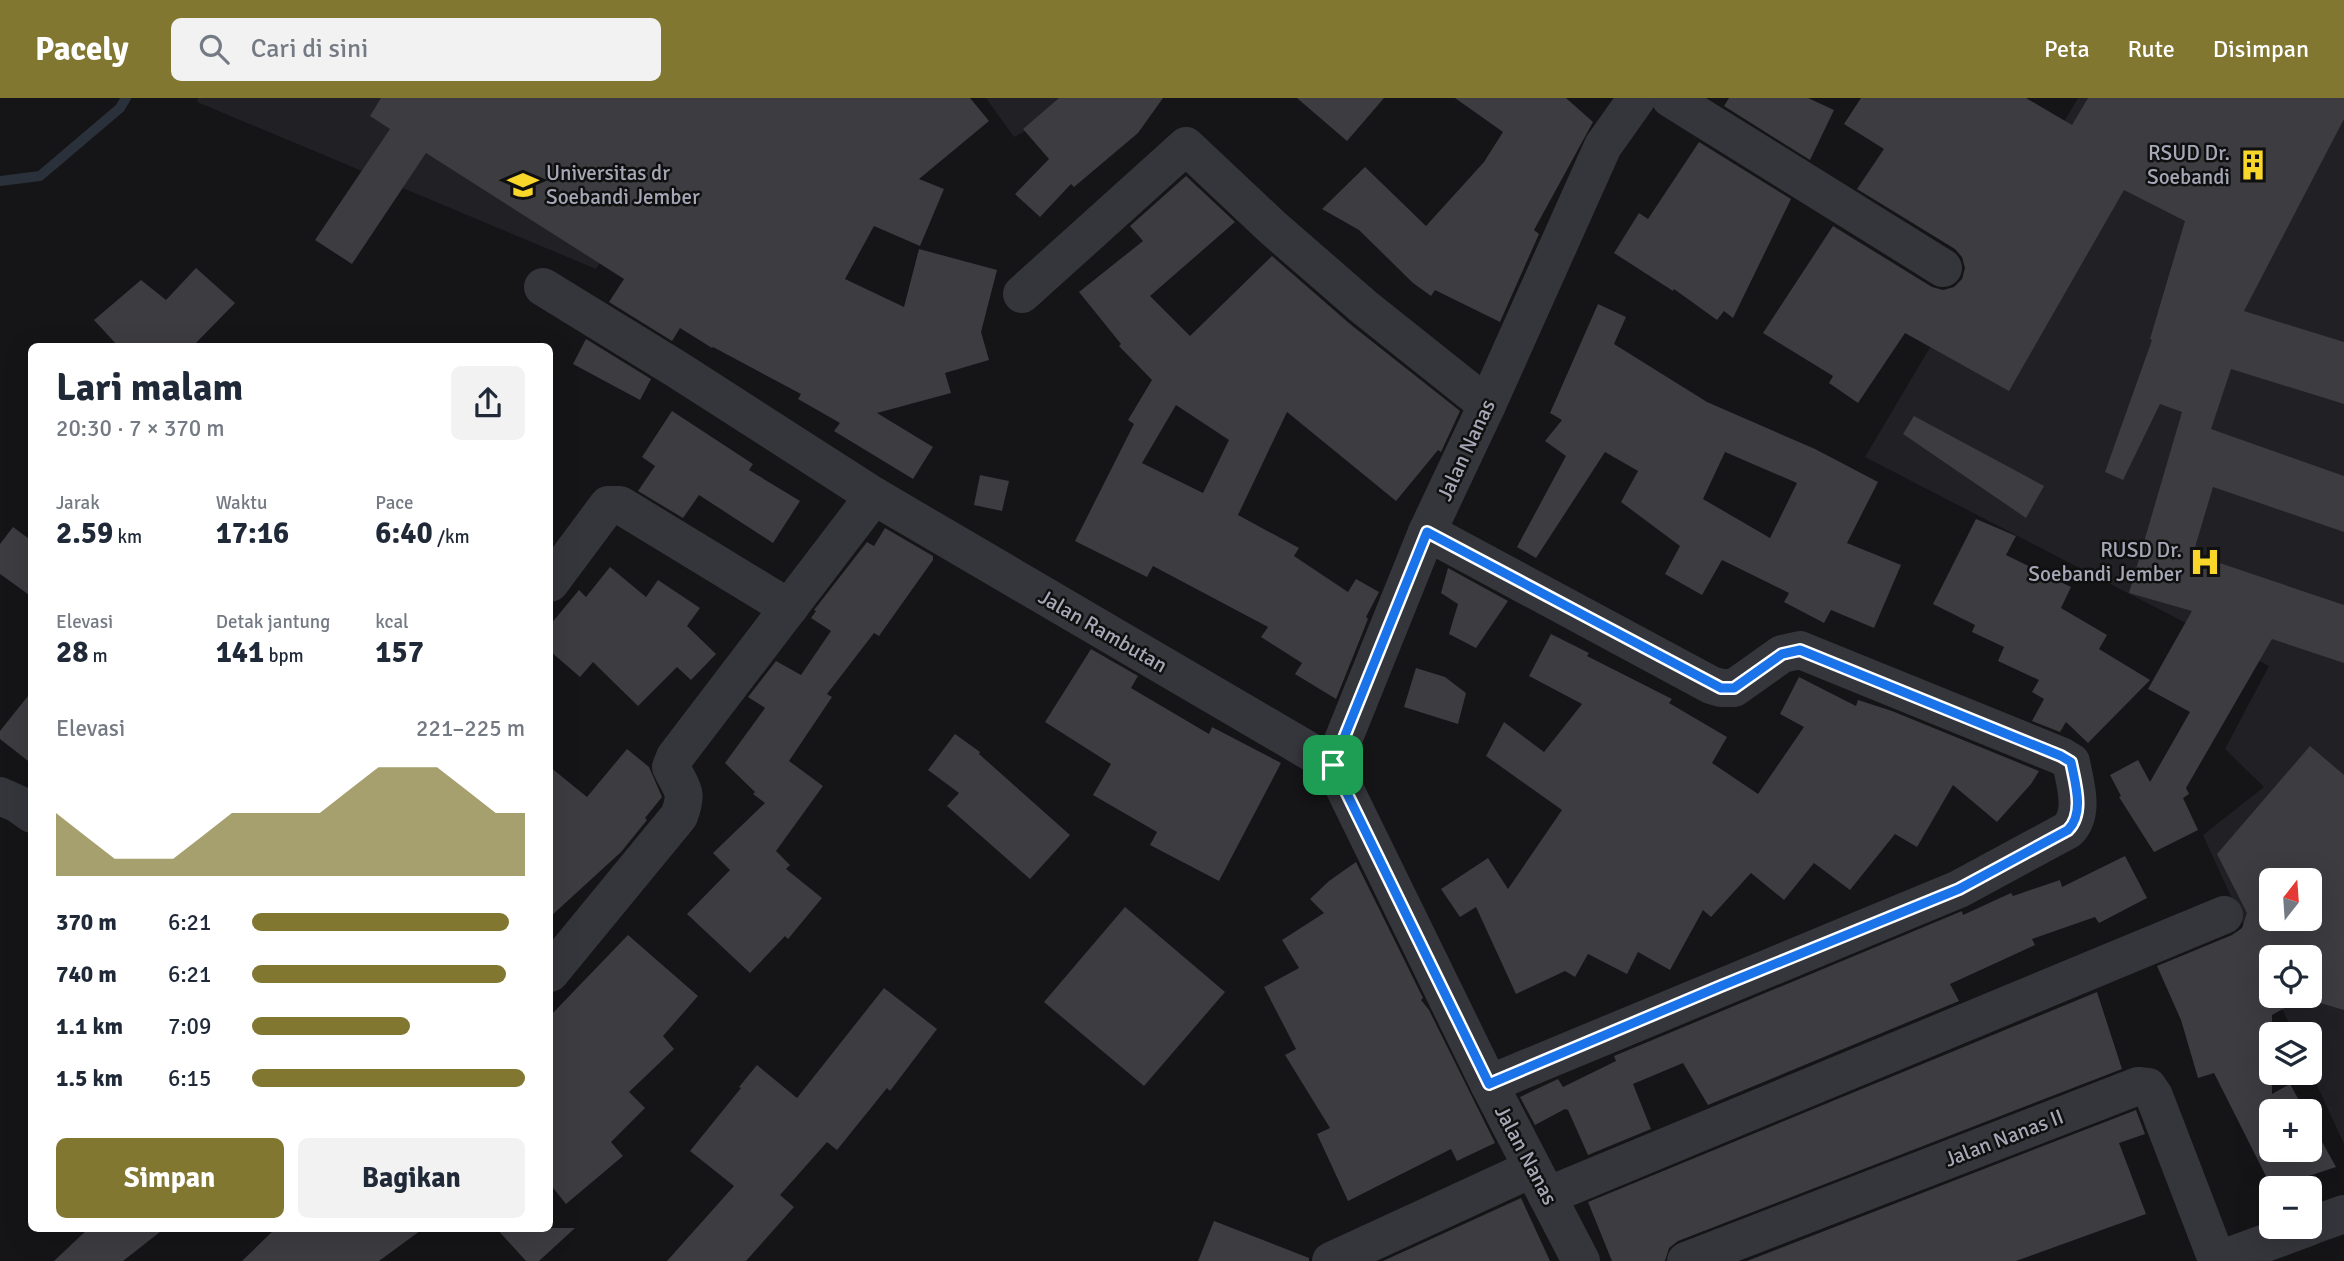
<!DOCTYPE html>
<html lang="id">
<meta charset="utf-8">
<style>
body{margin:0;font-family:Signika,sans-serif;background:#f2f2f3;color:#1f2937;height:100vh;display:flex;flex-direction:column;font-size:26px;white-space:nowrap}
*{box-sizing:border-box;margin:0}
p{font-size:23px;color:#747a83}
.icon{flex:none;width:38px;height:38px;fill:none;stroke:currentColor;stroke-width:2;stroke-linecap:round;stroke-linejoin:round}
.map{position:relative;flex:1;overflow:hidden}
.drawer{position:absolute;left:28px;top:245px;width:525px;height:889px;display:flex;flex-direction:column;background:#fff;border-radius:10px;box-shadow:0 7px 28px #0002}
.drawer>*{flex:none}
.needle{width:46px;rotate:17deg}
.tools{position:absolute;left:2259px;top:770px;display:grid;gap:14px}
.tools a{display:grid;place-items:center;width:63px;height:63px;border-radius:10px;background:#fff;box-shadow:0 7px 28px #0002;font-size:35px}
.pin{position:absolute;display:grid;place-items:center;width:60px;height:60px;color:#fff;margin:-30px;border-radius:14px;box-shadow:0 4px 10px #0006}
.round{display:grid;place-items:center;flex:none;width:74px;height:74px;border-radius:10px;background:#f2f2f3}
.head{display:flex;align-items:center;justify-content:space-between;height:119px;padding:0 28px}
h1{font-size:38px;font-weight:700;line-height:52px}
.metrics{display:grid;grid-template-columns:repeat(3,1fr);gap:10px;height:119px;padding:7px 28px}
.metrics div{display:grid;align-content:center}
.metrics b{font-size:30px;font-weight:700}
.metrics small{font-size:19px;font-weight:400}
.metrics p{font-size:19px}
.chart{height:196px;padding:14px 28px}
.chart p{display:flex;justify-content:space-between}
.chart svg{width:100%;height:126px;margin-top:7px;fill:#817731;opacity:.7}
.cta{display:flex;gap:14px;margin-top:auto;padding:14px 28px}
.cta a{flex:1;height:80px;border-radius:10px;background:#817731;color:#fff;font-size:28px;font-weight:700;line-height:80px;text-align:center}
.cta a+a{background:#f2f2f3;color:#1f2937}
ul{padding:0 28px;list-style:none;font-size:23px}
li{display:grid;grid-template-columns:112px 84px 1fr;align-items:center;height:52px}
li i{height:18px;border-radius:9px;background:#817731}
header{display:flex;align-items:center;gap:42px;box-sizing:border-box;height:98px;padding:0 35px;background:#817731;color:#fff}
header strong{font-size:33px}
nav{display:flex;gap:38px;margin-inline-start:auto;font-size:24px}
.search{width:490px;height:63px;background:#f2f2f3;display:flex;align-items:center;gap:18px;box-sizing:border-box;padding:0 24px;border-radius:10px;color:#747a83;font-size:26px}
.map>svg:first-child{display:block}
.built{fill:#212024;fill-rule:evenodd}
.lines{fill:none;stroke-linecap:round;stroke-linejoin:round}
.stream{stroke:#2a313b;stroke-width:10}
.building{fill:#3c3c41;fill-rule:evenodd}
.minor{stroke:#35353c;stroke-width:38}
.route-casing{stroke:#fff;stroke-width:14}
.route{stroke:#1a73e8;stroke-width:9}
.labels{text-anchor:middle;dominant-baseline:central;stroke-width:5;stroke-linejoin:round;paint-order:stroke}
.poi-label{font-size:21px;fill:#a6a8b7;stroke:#101011;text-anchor:end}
.street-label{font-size:21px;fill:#a6a8b7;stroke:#101011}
</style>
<header>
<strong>Pacely</strong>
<div class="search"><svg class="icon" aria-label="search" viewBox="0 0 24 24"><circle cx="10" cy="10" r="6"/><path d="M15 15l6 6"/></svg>Cari di sini</div>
<nav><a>Peta</a><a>Rute</a><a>Disimpan</a></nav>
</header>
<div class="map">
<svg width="2344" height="1163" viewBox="0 0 2344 1163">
<rect width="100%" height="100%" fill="#151517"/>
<!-- built -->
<g class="built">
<path d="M 198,0 L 706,0 L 596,171 L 197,4 Z"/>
<path d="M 986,0 L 1088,0 L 1014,39 Z"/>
<path d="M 2078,0 L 2344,0 L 2344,1046 L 2310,972 L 2310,936 L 2294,936 L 2276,898 L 2310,898 L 2310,859 L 2272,859 L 2271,887 L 2203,737 L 2264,689 L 2225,651 L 2269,568 L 1865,359 ZM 2272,782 L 2310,782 L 2310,821 L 2272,821 Z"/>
</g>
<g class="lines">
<!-- stream -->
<path class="stream" d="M 0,83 L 40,78 L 120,10 L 126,0"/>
</g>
<!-- building -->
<g class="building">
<path d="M 381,0 L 970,0 L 989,23 L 919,81 L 944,91 L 920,148 L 874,128 L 845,181 L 904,209 L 919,151 L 997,172 L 981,234 L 989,262 L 945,275 L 951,295 L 877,315 L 933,349 L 913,381 L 834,333 L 840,325 L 798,301 L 801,296 L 713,249 L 712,250 L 680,230 L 672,243 L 609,204 L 624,181 L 426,55 L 352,166 L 315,142 L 390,31 L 370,18 Z"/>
<path d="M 1059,0 L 1163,0 L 1138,35 L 1074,89 L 1071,86 L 1040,119 L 1015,96 L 1049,61 L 1023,31 Z"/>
<path d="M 1297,0 L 1384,0 L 1347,43 Z"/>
<path d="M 1455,0 L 1566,0 L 1593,24 L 1534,132 L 1539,136 L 1500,224 L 1435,192 L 1431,198 L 1413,185 L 1359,132 L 1322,111 L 1365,69 L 1426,128 L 1484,64 L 1503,34 Z"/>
<path d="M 1729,0 L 1808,0 L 1834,12 L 1810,62 L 1724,8 Z"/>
<path d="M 1861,0 L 2026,0 L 2072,27 L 2088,0 L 2344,0 L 2344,21 L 2244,213 L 2344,244 L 2344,306 L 2231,271 L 2211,331 L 2344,378 L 2344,434 L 2213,389 L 2193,456 L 2344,507 L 2344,565 L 2272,541 L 2186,690 L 2189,696 L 2183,700 L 2198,732 L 2154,754 L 2119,699 L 2121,698 L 2110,677 L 2138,662 L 2150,684 L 2190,614 L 2148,591 L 2192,513 L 2129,495 L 2182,314 L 2160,306 L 2123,382 L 2105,374 L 2152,242 L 2150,241 L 2185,123 L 2124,92 L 2009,293 L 1905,235 L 1858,305 L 1829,285 L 1833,278 L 1763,235 L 1833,128 L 1932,189 L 1943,192 L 1954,189 L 1962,181 L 1965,170 L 1962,159 L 1955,151 L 1857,91 L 1884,51 L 1844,26 Z"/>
<path d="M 1699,44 L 1791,101 L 1733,220 L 1724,213 L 1717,222 L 1674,191 L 1673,193 L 1614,155 L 1639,115 L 1648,121 Z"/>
<path d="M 1186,78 L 1235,124 L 1150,198 L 1190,238 L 1272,158 L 1350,226 L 1460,313 L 1441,354 L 1438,352 L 1396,403 L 1287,314 L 1238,417 L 1299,450 L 1294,458 L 1348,494 L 1356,481 L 1379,494 L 1366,519 L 1368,521 L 1336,601 L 1295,576 L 1302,565 L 1261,539 L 1268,529 L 1153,468 L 1147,479 L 1075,443 L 1134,326 L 1128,322 L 1152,282 L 1119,248 L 1121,246 L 1079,194 L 1143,143 L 1130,128 ZM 1176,307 L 1229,342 L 1203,395 L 1142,365 Z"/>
<path d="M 196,170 L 235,205 L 193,248 L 118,248 L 94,222 L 141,182 L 166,202 Z"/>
<path d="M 1598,206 L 1626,219 L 1614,246 L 1707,304 L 1815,351 L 1878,384 L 1847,445 L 1901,467 L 1874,530 L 1831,512 L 1824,525 L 1784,504 L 1789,495 L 1722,462 L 1702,497 L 1665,476 L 1680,448 L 1621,404 L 1638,373 L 1605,354 L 1536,460 L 1517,449 L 1566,358 L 1545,343 L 1562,322 L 1550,315 ZM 1725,354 L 1797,385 L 1770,440 L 1703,401 Z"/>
<path d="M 586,241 L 651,281 L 640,302 L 573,266 Z"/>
<path d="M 672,313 L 753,366 L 749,372 L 800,403 L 773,445 L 699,397 L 683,420 L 638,393 L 655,368 L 642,359 Z"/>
<path d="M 1914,318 L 2044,388 L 2026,420 L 1903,336 Z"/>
<path d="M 980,377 L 1009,383 L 1002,413 L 974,407 Z"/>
<path d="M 1976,421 L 2016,438 L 2006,457 L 2071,489 L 2061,510 L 2107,537 L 2099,551 L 2150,582 L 2088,645 L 2066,624 L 2060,634 L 2032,623 L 2044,601 L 2032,594 L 2039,582 L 1998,563 L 2004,549 L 1972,534 L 1975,527 L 1933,506 Z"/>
<path d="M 13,429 L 32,443 L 32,499 L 0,476 L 0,446 Z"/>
<path d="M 885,430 L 933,458 L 933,462 L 879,538 L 874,535 L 827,596 L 832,599 L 789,663 L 823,688 L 776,753 L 790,767 L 786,771 L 822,800 L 788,841 L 785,838 L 750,875 L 687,816 L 730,772 L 713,755 L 765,705 L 753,696 L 755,694 L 725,665 L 765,610 L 748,599 L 776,563 L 801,577 L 831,533 L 811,520 L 816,513 L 814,512 L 867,444 L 874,448 Z"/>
<path d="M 610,469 L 646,499 L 658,482 L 700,510 L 687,528 L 716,556 L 691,582 L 677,569 L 638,608 L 593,564 L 580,579 L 550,553 L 550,527 L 579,492 L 586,499 Z"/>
<path d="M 1448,470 L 1508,503 L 1476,550 L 1449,536 L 1458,506 L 1441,495 Z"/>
<path d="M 1551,536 L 1589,555 L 1587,558 L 1672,601 L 1669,605 L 1727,639 L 1712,665 L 1758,696 L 1804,629 L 1780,616 L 1799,579 L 1856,608 L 1858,602 L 1892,613 L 2039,673 L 2031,686 L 1997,724 L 1953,687 L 1917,749 L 1895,736 L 1850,792 L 1814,765 L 1784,802 L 1751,775 L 1711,819 L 1703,812 L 1670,872 L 1638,854 L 1627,876 L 1588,856 L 1575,879 L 1565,873 L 1516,896 L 1476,809 L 1460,819 L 1441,791 L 1488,760 L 1508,791 L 1562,712 L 1486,658 L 1504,624 L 1544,654 L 1582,606 L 1529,578 Z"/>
<path d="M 1091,551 L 1138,578 L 1131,590 L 1209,636 L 1212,629 L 1281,665 L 1219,783 L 1150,747 L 1157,734 L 1093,697 L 1111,666 L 1045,624 Z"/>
<path d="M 1416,570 L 1445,579 L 1466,595 L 1458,626 L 1404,609 Z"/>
<path d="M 32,593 L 32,666 L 0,641 L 0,633 Z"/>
<path d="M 955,636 L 980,654 L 979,656 L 1070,737 L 1030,781 L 947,708 L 959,695 L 928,672 Z"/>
<path d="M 2310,648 L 2344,677 L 2344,912 L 2303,900 L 2272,917 L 2272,996 L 2290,986 L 2305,1013 L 2272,1013 L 2272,1052 L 2310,1052 L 2310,1022 L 2336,1069 L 2272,1090 L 2214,975 L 2198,980 L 2181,922 L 2157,868 L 2232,837 L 2242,830 L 2247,815 L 2217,756 ZM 2272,782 L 2310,782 L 2310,821 L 2272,821 ZM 2272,859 L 2310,859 L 2310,898 L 2272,898 Z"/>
<path d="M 627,651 L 649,669 L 662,699 L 645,720 L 647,722 L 621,754 L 550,819 L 550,669 L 587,699 Z"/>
<path d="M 2125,758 L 2147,800 L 2099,825 L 2095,819 L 2032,841 L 2035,847 L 1950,886 L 1959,903 L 1708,1007 L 1683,965 L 1633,986 L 1651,1031 L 1588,1057 L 1568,1012 L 1565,1011 L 1535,1027 L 1520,999 L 1558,981 L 1563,989 L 1616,963 L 1614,958 L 1962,813 L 1963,817 L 2011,795 L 2013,798 L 2060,782 L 2062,789 Z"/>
<path d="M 1356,764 L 1423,900 L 1421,902 L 1429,912 L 1495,1045 L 1457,1063 L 1451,1051 L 1348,1103 L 1317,1036 L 1330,1030 L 1285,957 L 1296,951 L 1264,889 L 1299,870 L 1282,842 L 1324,815 L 1310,801 L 1329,783 Z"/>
<path d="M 1125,809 L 1225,894 L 1144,988 L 1044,904 Z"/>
<path d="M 628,837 L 698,898 L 663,938 L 674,951 L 629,994 L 645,1010 L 611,1044 L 623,1058 L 566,1106 L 550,1086 L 550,918 Z"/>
<path d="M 884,890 L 937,931 L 890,993 L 887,990 L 837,1052 L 827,1044 L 780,1097 L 794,1109 L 746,1163 L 667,1163 L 734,1088 L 690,1053 L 741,990 L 739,989 L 757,967 L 797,1000 Z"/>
<path d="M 2097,894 L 2122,971 L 1678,1143 L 1669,1150 L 1665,1163 L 1612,1163 L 1588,1104 Z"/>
<path d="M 2136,1012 L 2145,1036 L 2119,1045 L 2146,1116 L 2016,1163 L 1747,1163 Z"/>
<path d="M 1521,1100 L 1550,1163 L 1383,1163 Z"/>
<path d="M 1214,1123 L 1309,1160 L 1309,1163 L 1198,1163 Z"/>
<path d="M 89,1130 L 165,1130 L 123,1163 L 54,1163 Z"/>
<path d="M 276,1130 L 424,1130 L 379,1163 L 242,1163 Z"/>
<path d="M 496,1130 L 575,1130 L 539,1163 L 526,1163 Z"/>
</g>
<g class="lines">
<!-- minor -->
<g class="minor">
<path d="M 1670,0 L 1943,170"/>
<path d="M 543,189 L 678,272 L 874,398 L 1333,667"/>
<path d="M 1022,196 L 1186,48 L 1272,129 L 1364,209 L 1487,307"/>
<path d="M 1427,434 L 1711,587 L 1721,590 L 1734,590 L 1782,556 L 1800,552 L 2061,658 L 2071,664 C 2075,685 2085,715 2068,732 L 1959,791 L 1489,986"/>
<path d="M 550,485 L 608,407 L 620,407 L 789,510"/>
<path d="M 0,698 L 18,706 L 32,716"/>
<path d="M 550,875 L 679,718 C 689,692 681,691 671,669 L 675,659 L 874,398"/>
<path d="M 1547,1098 L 2224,817"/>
<path d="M 2310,1128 L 2344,1116"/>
<path d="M 1331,1163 L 1531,1071"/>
<path d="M 1581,1163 L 1489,986 L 1333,667 L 1427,434 L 1487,307 L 1603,48 L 1637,0"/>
<path d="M 1686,1163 L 2138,988 L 2148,989 L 2154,998 L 2217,1162"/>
<path d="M 2216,1163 L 2309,1129"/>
</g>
</g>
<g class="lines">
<!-- route casing -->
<g class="route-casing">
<path id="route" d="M 1427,434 L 1721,590 L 1734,590 L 1782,556 L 1800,552 L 2061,658 L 2071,664 C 2075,685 2085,715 2068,732 L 1959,791 L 1721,888 L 1489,986 L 1333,667 Z"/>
</g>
<!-- route -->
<use href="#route" class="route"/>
</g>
<!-- icons -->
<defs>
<g id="building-bare" transform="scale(2.415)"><path d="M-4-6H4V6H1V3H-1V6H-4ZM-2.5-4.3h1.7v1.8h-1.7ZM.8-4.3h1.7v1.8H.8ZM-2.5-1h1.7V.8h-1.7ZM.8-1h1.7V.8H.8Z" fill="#f9d72a" stroke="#101011" stroke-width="2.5" paint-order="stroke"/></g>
<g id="university-bare" transform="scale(2.415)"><path d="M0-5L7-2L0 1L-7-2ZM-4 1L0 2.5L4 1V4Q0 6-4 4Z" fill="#f9d72a" stroke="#101011" stroke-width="2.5" paint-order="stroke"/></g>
<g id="hospital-bare" transform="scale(2.415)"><path d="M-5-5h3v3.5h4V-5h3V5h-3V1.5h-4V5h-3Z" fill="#f9d72a" stroke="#101011" stroke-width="2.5" paint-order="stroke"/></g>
</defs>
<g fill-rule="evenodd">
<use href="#building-bare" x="2253" y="67"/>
<use href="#university-bare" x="523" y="87"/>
<use href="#hospital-bare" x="2205" y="464"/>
</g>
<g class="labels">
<!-- poi labels -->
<g class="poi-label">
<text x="2230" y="55">RSUD Dr.<tspan x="2230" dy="24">Soebandi</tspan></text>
<text x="546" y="75" text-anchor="start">Universitas dr<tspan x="546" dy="24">Soebandi Jember</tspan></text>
<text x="2182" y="452">RUSD Dr.<tspan x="2182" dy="24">Soebandi Jember</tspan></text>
</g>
<!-- street labels -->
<g class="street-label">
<text transform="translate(1466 352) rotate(-65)">Jalan Nanas</text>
<text transform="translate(1103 533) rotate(30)">Jalan Rambutan</text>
<text transform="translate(2004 1040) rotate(-21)">Jalan Nanas II</text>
<text transform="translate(1526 1057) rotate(62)">Jalan Nanas</text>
</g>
</g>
</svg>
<div class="tools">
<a><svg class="needle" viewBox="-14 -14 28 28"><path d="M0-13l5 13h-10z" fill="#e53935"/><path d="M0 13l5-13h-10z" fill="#747a83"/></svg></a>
<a><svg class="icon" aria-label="locate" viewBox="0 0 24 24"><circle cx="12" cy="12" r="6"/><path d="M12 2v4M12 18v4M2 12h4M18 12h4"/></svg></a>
<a><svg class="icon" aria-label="layers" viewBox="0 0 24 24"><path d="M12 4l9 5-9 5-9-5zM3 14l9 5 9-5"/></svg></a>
<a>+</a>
<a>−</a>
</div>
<div class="pin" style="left:1333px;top:667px;background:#1e9e55"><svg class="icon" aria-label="arrive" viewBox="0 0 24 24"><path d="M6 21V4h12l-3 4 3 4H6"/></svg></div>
<section class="drawer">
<div class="head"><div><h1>Lari malam</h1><p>20:30 · 7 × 370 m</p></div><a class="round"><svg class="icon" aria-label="share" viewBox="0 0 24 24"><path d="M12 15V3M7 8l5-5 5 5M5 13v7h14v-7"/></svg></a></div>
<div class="metrics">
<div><p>Jarak</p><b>2.59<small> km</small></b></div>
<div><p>Waktu</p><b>17:16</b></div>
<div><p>Pace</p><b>6:40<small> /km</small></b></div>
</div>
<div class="metrics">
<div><p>Elevasi</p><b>28<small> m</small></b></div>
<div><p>Detak jantung</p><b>141<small> bpm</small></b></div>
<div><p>kcal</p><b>157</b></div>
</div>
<div class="chart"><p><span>Elevasi</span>221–225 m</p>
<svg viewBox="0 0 160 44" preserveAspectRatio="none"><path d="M0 44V22L10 30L20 38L30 38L40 38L50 30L60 22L70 22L80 22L90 22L100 14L110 6L120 6L130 6L140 14L150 22L160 22V44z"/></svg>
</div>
<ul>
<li><b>370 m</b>6:21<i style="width:94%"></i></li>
<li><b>740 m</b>6:21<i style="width:93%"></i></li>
<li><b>1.1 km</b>7:09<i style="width:58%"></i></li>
<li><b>1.5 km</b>6:15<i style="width:100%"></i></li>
</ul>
<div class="cta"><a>Simpan</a><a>Bagikan</a></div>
</section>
</div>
